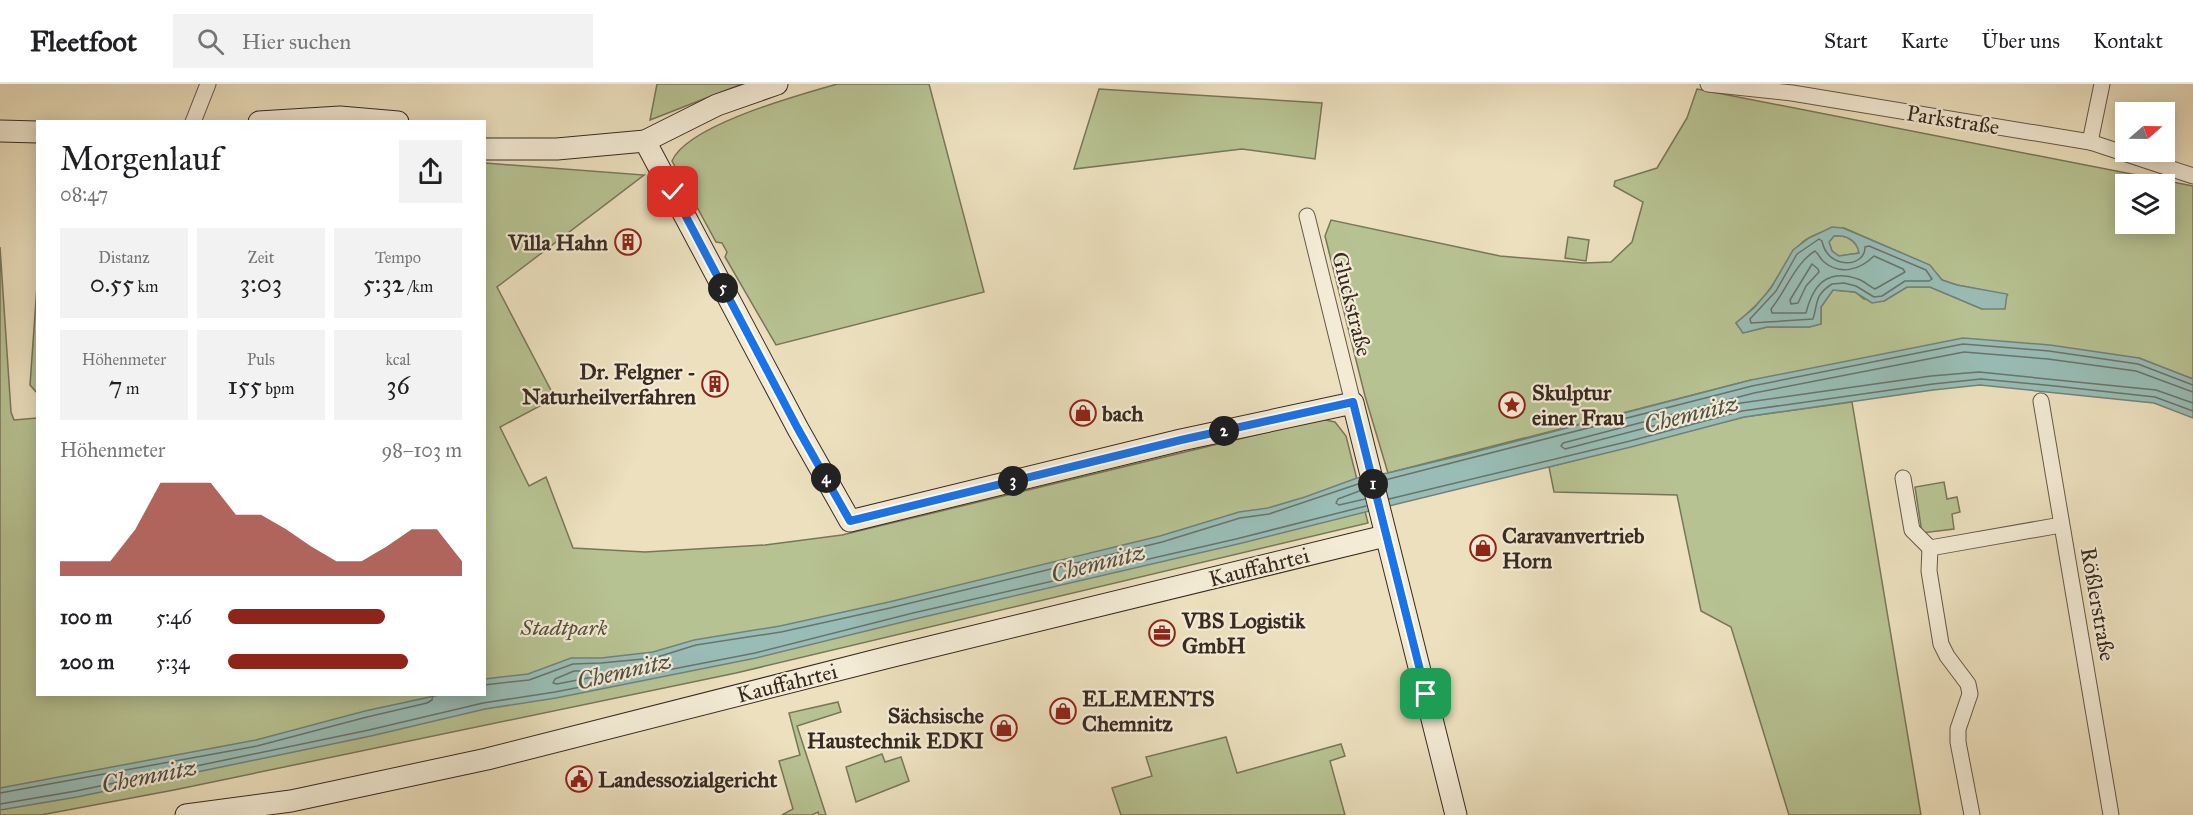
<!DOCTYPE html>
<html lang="de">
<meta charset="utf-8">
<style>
body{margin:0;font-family:"IM FELL Great Primer",serif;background:#f2f2f2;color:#202124;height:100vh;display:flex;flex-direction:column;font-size:22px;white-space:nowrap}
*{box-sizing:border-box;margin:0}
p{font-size:20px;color:#757577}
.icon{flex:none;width:33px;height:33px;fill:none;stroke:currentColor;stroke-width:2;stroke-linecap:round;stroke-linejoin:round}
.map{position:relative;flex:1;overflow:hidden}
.details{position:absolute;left:36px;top:36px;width:450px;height:576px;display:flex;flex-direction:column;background:#fff;border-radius:0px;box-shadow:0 3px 15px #0003}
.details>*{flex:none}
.needle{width:39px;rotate:70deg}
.tools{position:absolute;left:2115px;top:18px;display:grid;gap:12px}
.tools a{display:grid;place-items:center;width:60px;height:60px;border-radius:0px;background:#fff;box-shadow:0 3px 15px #0003;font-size:30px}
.pin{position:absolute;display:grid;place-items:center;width:51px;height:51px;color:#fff;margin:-26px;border-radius:12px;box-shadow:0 3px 9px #0006}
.km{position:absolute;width:30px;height:30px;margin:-15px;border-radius:50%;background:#222;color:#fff;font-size:16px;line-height:30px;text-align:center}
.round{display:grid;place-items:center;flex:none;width:63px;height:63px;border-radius:0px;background:#f2f2f2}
.headline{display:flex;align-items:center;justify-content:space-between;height:102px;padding:0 24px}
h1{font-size:33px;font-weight:600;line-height:45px}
.metrics{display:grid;grid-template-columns:repeat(3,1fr);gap:9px;height:102px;padding:6px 24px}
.metrics div{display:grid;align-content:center;border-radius:0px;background:#f2f2f2;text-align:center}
.metrics b{font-size:26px;font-weight:600}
.metrics small{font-size:16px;font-weight:400}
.metrics p{font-size:16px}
.chart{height:168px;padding:12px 24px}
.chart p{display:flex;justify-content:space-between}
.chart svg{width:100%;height:108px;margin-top:6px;fill:#8f2418;opacity:.7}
ul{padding:0 24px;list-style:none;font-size:20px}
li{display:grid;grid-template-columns:96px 72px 1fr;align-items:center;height:45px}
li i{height:15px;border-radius:8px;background:#8f2418}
header{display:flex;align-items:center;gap:36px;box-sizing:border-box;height:84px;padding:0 30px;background:#fff;border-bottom:2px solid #e0e0e0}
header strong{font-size:28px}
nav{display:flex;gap:33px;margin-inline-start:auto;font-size:21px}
.search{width:420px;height:54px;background:#f2f2f2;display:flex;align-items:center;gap:15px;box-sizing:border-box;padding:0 21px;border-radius:0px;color:#757577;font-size:22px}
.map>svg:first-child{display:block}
.green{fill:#b7c292;stroke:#78765a;stroke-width:1.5;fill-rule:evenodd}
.water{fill:#99bdb6;stroke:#72827a;stroke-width:1.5;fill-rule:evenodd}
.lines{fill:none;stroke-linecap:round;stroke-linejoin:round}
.shore{stroke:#68746c;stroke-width:1.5}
.street-casing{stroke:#655848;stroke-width:17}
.secondary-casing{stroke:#382a21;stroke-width:23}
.street{stroke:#f3ebd5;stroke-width:15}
.secondary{stroke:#f3ebd5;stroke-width:21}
.route-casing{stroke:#fff;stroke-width:12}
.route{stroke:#1a73e8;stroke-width:8}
.labels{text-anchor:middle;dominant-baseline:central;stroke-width:4.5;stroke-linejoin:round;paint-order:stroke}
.street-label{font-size:22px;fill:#382a21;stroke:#f3ebd5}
.poi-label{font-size:22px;font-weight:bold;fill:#382a21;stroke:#f3ebd5;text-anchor:start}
.park-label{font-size:22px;font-style:italic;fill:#58503d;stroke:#f3ebd5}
.water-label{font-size:24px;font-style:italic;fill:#504f46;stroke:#f3ebd5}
</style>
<header>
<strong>Fleetfoot</strong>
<div class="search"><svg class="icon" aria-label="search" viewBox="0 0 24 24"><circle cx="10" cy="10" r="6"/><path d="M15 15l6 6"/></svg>Hier suchen</div>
<nav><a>Start</a><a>Karte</a><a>Über uns</a><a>Kontakt</a></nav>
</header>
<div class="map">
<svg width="2193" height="731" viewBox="0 0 2193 731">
<rect width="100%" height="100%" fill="#ece0be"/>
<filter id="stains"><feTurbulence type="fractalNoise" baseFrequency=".00333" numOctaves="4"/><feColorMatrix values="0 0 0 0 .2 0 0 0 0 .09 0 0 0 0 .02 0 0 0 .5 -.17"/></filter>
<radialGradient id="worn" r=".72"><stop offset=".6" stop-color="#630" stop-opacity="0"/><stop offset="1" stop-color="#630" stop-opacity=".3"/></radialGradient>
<!-- green -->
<g class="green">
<path d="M 657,0 L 742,0 L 650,36 Z"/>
<path d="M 837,0 L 929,0 L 984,208 L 776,261 L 725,173 L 727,168 L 722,159 L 716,158 L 672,77 C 687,41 799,11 837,0 Z"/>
<path d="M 1099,5 L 1322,19 L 1315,75 L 1242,65 L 1074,85 Z"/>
<path d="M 1697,5 L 2193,102 L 2193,295 L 2139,274 L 1751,296 L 1388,389 L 1365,312 L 1325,152 L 1331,136 L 1500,172 L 1584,179 L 1611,178 L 1632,158 L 1643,118 L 1614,102 L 1615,97 L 1657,84 L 1687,34 ZM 2126,100 L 2164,100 L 2164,140 L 2126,140 ZM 1844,144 L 1929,181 L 1942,196 L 1957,201 L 2007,211 L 1982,225 L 1930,203 L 1907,203 L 1884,217 L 1864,215 L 1855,208 L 1833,206 L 1821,223 L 1821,240 L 1809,243 L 1767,243 L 1743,249 L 1736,239 C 1750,228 1762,217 1772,202 C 1795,166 1796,150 1844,144 Z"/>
<path d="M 485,79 L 644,91 L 497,203 L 555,314 L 500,343 L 529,402 L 546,393 L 573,464 L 645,468 L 765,461 L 842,451 L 1321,335 L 1335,338 L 1346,352 L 1368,439 L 736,589 L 174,706 L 41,731 L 0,731 L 0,163 L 11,328 L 14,336 L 37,334 L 38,610 L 484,610 Z"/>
<path d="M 1834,152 C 1846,151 1857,156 1860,169 L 1839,172 L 1832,167 L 1829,158 Z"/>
<path d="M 1568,153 L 1589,156 L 1586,177 L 1565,174 Z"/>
<path d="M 37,202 L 38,309 L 37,309 L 30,301 Z"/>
<path d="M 1852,318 L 1921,731 L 1789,731 L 1731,543 L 1701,527 L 1677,411 L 1554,408 L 1549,383 L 1744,333 Z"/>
<path d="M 1944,398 L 1947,415 L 1957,413 L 1960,428 L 1952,430 L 1954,445 L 1922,449 L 1915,403 Z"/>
<path d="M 838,618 L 841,628 L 797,642 L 826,731 L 819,731 L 818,728 L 812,731 L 782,731 L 793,725 L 779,677 L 800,671 L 789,629 Z"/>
<path d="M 1226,653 L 1237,689 L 1341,660 L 1345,672 L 1330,677 L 1345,731 L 1121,731 L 1112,704 L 1152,692 L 1146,673 Z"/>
<path d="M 882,670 L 885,678 L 901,673 L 909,697 L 856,718 L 846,683 Z"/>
</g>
<!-- water -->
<g class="water">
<path d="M 1832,143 L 1843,144 L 1930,181 L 1942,196 L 1957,201 L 2007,210 L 2005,225 L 1982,225 L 1930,203 L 1907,203 L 1884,217 L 1872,219 L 1855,208 L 1833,206 L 1821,223 L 1821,240 L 1809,243 L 1767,243 L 1743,249 L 1736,239 L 1754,224 L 1771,204 L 1793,166 L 1809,154 ZM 1834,152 C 1846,151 1857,156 1859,169 L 1839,172 L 1832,167 L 1829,158 Z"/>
<path d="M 1963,254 L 2050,261 L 2139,274 L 2193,295 L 2193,334 L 2154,319 L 1980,301 L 1933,306 L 1744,333 L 1631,363 L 1397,420 L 1238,460 L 915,535 L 756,574 L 556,614 L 485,625 L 371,652 L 226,682 L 77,713 L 0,726 L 0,704 L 256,656 L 365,627 L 439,611 L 484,610 L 485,595 L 528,590 L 571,574 L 601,574 L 653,568 L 694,556 L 780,542 L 889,518 L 1160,452 L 1239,428 L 1268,424 L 1305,413 L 1357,394 L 1388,389 L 1467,370 L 1751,296 Z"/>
</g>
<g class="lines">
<!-- shore -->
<g class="shore">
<path d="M 1819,155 L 1822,157 C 1828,187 1866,183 1865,163 L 1869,162 L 1926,186 L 1932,195 L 1929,197 L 1905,197 L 1882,212 L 1874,213 L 1856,202 L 1844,199 L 1832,200 C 1814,211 1818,220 1813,235 L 1751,239 L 1750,235 L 1776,207 L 1797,170 Z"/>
<path d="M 1815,167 C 1819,170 1820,175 1824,178 C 1841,192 1861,185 1874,172 L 1903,185 L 1905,188 L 1875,205 C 1869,202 1864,197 1858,195 C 1827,184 1813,201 1806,229 L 1772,229 L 1771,225 C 1786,207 1795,179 1815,167 Z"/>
<path d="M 1812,180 L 1818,185 L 1819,188 L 1806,202 L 1798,219 L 1791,220 L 1790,216 Z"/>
<path d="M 2193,308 L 2136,287 L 2048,275 L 1964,268 L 1754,309 L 1563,359 L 1561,362 L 1565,365 L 1741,319 L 1931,292 L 1979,288 L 2156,306 L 2193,319"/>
<path d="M 1385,396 L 1752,302 L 1963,260 L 2049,267 L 2138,280 L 2193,301"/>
<path d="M 1362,406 L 1338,415 L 1336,419 L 1339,421 L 1365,415"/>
<path d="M 1389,415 L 1630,357 L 1742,327 L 1933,300 L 1981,295 L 2055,302 L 2155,313 L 2193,327"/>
<path d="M 574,587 L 593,587 L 595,591 L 593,593 L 557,600 L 553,599 L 555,595 Z"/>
<path d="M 484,601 L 529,596 L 573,580 L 601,579 L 654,574 L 696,561 L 781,548 L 890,524 L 1162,458 L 1240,434 L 1269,430 L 1361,399"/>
<path d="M 0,709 L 257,662 L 367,633 L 427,619 L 432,616 L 433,610"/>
<path d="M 0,720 L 76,707 L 225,676 L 369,646 L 483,619 L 555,608 L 755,569 L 913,529 L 1236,455 L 1366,422"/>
</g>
<!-- street casing -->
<g class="street-casing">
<g id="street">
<path d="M 1708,0 L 1792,9 L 2090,58 L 2193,92"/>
<path d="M 193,38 L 208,0"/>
<path d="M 2090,58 L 2102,0"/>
<path d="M 1307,132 L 1353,319"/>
<path d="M 2041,317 L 2111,731"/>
<path d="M 1903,394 L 1912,446 L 1930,464"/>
<path d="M 1972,731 L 1958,658 L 1958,645 L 1970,610 L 1968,600 L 1947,572 L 1941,560 L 1929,487 L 1930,464 L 2061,441"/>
</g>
</g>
<!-- secondary casing -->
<g class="secondary-casing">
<g id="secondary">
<path d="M 259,38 L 340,33 L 398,38"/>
<path d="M 0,47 L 38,48"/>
<path d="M 645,57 L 798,345 L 850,437 L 1181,356 L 1353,319 L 1456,731"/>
<path d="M 484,65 L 557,65 L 645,57 L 717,21 L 777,0"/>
<path d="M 186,731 L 291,717 L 487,675 L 889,573 L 1385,452"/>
</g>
</g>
<!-- street -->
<use href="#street" class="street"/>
<!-- secondary -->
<use href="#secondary" class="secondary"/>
</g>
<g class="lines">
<!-- route casing -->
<g class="route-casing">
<path id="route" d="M 673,108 L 798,345 L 850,437 L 1181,356 L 1353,318 L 1426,610"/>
</g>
<!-- route -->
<use href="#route" class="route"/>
</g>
<!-- icons -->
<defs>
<g id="building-ring" transform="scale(1.35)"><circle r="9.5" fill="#f3ebd5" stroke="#8f2418" stroke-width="1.5"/><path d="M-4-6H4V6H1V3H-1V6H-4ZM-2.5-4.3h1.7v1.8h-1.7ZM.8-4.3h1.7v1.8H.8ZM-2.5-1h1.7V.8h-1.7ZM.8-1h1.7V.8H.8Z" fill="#8f2418"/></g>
<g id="sight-ring" transform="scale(1.35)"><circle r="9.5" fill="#f3ebd5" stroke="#8f2418" stroke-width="1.5"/><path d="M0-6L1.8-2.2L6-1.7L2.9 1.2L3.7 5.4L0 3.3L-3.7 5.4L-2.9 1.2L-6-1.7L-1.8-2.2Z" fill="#8f2418"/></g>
<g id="shop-ring" transform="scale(1.35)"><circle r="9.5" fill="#f3ebd5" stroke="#8f2418" stroke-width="1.5"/><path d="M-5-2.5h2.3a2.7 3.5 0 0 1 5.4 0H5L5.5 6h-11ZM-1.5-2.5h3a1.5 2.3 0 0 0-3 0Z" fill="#8f2418"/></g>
<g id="office-ring" transform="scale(1.35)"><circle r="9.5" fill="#f3ebd5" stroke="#8f2418" stroke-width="1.5"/><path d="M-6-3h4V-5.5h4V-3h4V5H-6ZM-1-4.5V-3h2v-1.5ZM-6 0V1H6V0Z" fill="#8f2418"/></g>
<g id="civic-ring" transform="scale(1.35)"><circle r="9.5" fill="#f3ebd5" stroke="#8f2418" stroke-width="1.5"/><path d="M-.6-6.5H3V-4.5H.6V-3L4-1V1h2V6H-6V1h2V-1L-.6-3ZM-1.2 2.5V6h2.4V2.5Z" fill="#8f2418"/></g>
</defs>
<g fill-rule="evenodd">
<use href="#building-ring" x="628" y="158"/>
<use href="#building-ring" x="715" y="300"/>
<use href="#sight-ring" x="1512" y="321"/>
<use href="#shop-ring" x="1083" y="329"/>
<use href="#shop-ring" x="1483" y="464"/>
<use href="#office-ring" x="1162" y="549"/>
<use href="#shop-ring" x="1063" y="627"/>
<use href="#shop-ring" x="1004" y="644"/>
<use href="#civic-ring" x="579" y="695"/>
</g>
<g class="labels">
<!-- street labels -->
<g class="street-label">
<text transform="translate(1953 36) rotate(9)">Parkstraße</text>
<text transform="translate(1352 220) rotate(76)">Gluckstraße</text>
<text transform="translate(1259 483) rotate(-14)">Kauffahrtei</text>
<text transform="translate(2098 520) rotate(80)">Rößlerstraße</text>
<text transform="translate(787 599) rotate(-14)">Kauffahrtei</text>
</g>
<!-- poi labels -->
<g class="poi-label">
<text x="608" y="158" text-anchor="end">Villa Hahn</text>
<text x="696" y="287" text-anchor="end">Dr. Felgner -<tspan x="696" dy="25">Naturheilverfahren</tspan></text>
<text x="1532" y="308">Skulptur<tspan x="1532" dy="25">einer Frau</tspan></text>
<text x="1102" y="329">bach</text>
<text x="1502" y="451">Caravanvertrieb<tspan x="1502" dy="25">Horn</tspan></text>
<text x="1182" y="536">VBS Logistik<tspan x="1182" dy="25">GmbH</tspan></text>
<text x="1082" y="614">ELEMENTS<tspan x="1082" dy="25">Chemnitz</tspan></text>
<text x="984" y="631" text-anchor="end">Sächsische<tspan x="984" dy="25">Haustechnik EDKI</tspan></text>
<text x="598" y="695">Landessozialgericht</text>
</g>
<!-- park labels -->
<g class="park-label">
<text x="564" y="543">Stadtpark</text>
</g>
<!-- water labels -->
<g class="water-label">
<text transform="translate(1691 330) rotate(-14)">Chemnitz</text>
<text transform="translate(1098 479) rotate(-14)">Chemnitz</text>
<text transform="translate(624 587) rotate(-13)">Chemnitz</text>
<text transform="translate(149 692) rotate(-11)">Chemnitz</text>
</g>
</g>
<rect width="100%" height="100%" filter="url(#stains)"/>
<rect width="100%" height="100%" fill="url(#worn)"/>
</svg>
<div class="tools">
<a><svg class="needle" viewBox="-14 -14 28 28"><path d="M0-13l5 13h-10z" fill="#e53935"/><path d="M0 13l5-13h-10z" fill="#757577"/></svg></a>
<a><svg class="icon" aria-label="layers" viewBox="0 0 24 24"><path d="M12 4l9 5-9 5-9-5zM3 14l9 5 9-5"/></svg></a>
</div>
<div class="pin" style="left:1426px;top:610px;background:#1e9e55"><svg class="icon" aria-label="arrive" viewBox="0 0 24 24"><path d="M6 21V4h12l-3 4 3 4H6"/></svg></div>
<div class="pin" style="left:673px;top:108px;background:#d93025"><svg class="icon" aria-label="check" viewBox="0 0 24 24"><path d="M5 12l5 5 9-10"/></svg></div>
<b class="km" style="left:1373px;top:400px">1</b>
<b class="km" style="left:1224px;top:347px">2</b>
<b class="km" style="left:1013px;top:397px">3</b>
<b class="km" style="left:826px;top:394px">4</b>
<b class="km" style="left:723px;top:204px">5</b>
<section class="details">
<div class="headline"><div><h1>Morgenlauf</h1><p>08:47</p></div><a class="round"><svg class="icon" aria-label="share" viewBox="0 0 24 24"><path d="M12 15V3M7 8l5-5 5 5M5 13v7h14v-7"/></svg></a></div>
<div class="metrics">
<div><p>Distanz</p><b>0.55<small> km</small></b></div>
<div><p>Zeit</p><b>3:03</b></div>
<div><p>Tempo</p><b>5:32<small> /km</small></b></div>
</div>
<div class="metrics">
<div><p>Höhenmeter</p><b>7<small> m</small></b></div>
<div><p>Puls</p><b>155<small> bpm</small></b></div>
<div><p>kcal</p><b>36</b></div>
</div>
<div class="chart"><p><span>Höhenmeter</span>98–103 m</p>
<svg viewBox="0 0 160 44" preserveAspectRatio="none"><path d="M0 44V38L10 38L20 38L30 25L40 6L50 6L60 6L70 19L80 19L90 25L100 32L110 38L120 38L130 32L140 25L150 25L160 38V44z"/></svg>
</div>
<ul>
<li><b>100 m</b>5:46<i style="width:67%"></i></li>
<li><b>200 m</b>5:34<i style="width:77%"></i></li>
</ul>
</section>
</div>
